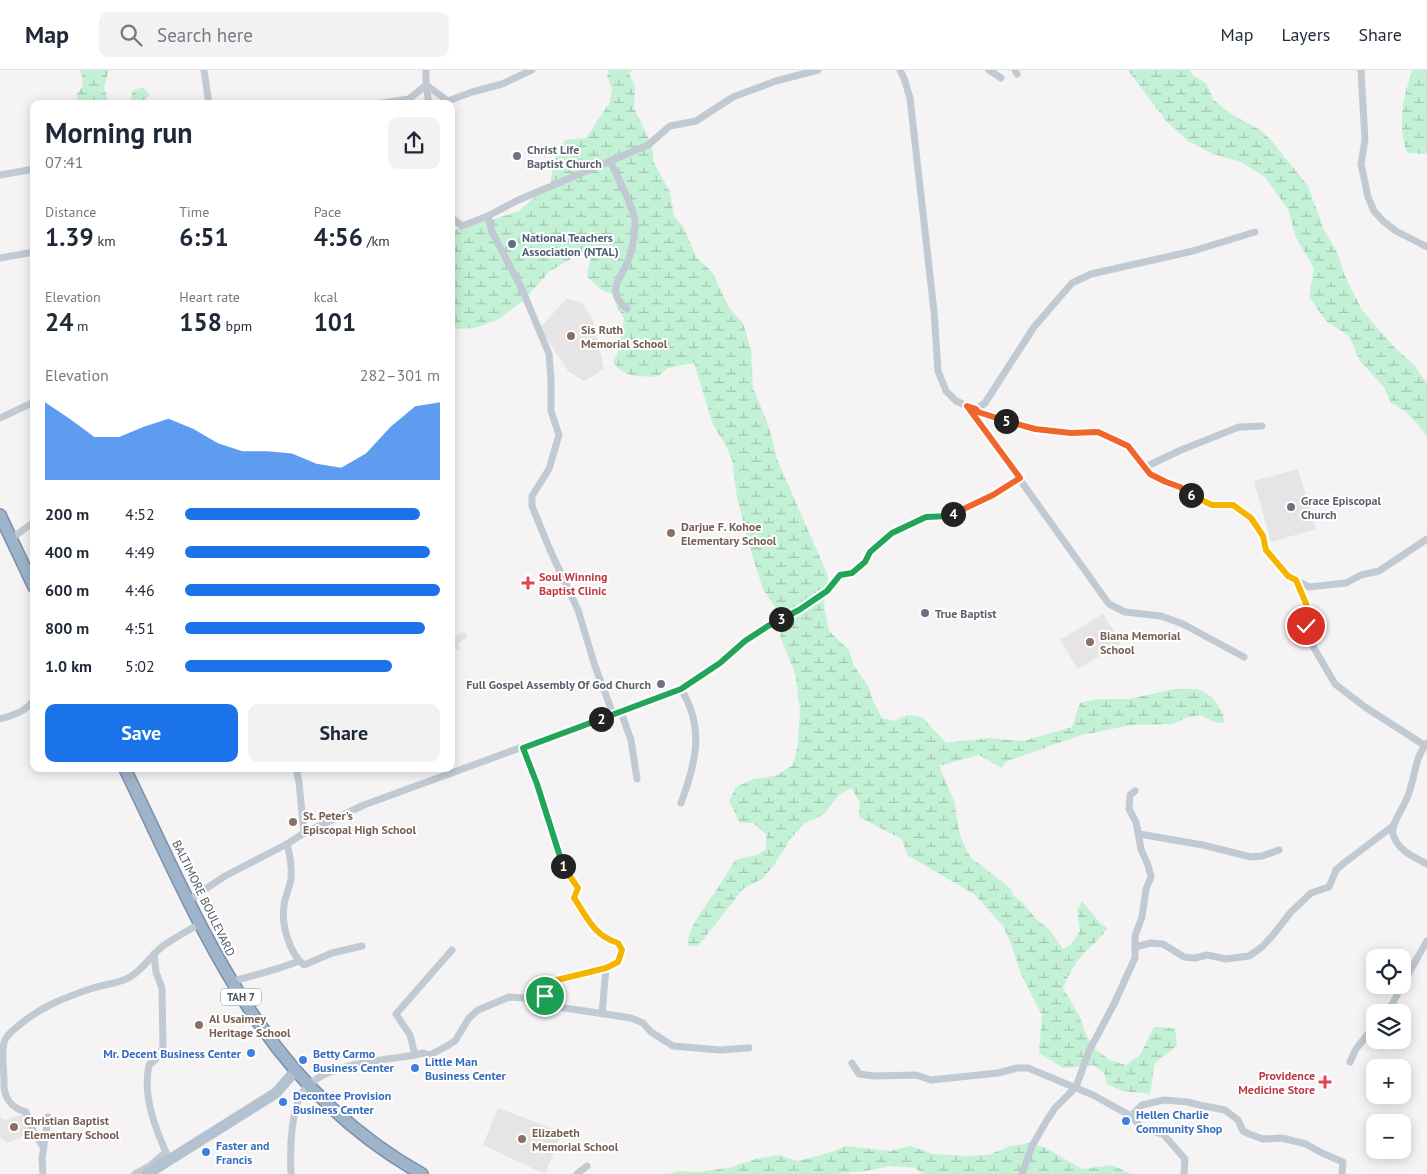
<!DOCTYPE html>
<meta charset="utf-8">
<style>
body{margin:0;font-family:"PT Sans",sans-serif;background:#f2f2f3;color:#1f2937;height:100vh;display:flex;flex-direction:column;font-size:19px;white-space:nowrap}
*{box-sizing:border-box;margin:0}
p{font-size:16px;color:#747a83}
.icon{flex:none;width:28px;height:28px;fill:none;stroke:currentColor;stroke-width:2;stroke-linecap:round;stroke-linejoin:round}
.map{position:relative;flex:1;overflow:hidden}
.drawer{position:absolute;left:30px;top:30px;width:425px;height:672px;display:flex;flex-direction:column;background:#fff;border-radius:10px;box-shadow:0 2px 12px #0003}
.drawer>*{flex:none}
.buttons{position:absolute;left:1366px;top:879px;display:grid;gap:10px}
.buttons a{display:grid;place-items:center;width:45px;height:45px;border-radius:10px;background:#fff;box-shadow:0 2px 12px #0003;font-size:25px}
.pin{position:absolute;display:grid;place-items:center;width:42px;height:42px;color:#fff;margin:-21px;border:2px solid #fff;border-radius:50%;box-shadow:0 1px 5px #0007}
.km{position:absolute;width:25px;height:25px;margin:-12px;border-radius:50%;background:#222;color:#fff;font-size:14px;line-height:25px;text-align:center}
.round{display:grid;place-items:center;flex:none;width:52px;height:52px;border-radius:10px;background:#f2f2f3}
.overview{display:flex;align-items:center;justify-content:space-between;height:85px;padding:0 15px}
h1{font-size:28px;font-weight:700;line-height:38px}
.figures{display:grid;grid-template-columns:repeat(3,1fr);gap:8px;height:85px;padding:5px 15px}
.figures div{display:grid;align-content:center}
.figures b{font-size:25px;font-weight:700}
.figures small{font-size:14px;font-weight:400}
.figures p{font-size:14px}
.chart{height:140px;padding:10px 15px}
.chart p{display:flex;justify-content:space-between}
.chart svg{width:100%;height:90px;margin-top:5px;fill:#1a73e8;opacity:.7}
.button{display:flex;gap:10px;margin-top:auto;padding:10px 15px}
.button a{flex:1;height:58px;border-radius:10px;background:#1a73e8;color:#fff;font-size:20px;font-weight:700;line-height:58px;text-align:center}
.button a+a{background:#f2f2f3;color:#1f2937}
ul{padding:0 15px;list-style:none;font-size:16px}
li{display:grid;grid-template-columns:80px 60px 1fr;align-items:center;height:38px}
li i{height:12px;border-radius:6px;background:#1a73e8}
header{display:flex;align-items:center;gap:30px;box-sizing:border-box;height:70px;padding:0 25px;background:#fff;border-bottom:1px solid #e0e1e3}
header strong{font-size:24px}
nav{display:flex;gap:28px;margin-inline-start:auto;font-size:18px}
.search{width:350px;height:45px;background:#f2f2f3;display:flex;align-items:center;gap:12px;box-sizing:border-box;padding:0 18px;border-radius:10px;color:#747a83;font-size:19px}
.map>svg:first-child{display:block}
.education{fill:#e6e4e5}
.wetland{fill:url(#wetland-marsh)}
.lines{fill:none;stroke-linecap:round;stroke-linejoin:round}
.trunk-casing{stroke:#7690ad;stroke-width:14}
.minor{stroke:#c1cad2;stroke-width:7}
.primary{stroke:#b3c2d1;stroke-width:11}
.trunk{stroke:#9fb4c9;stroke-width:11}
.split-1-casing{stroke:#fff;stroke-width:10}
.split-2-casing{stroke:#fff;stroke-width:10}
.split-3-casing{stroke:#fff;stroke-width:10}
.split-4-casing{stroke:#fff;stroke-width:10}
.split-5-casing{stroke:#fff;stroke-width:10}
.split-6-casing{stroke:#fff;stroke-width:10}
.split-7-casing{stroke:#fff;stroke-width:10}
.split-1{stroke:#f5b400;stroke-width:6}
.split-2{stroke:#22a559;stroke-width:6}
.split-3{stroke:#22a559;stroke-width:6}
.split-4{stroke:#22a559;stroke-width:6}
.split-5{stroke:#f0652b;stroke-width:6}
.split-6{stroke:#f0652b;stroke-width:6}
.split-7{stroke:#f5b400;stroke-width:6}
.worship-dot{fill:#6b7280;stroke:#fff;stroke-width:2}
.service-dot{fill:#5c6f8a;stroke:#fff;stroke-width:2}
.education-dot{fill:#8d6e63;stroke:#fff;stroke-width:2}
.health-dot{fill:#e0444e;stroke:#fff;stroke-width:2}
.shop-dot{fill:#3f7fe0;stroke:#fff;stroke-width:2}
.labels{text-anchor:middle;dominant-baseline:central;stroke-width:4;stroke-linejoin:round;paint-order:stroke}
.shield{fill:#fff;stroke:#808990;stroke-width:1}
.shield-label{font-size:11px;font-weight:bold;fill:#4a5661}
.worship-label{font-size:12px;font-weight:bold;fill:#5b616d;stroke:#fff;text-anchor:start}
.service-label{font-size:12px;font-weight:bold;fill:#4e5e75;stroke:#fff;text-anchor:start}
.education-label{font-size:12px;font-weight:bold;fill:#785e54;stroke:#fff;text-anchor:start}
.health-label{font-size:12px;font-weight:bold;fill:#be3a42;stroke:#fff;text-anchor:start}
.street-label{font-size:12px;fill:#4a5661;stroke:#fff}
.shop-label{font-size:12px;font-weight:bold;fill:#366cbe;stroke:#fff;text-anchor:start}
</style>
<header>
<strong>Map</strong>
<div class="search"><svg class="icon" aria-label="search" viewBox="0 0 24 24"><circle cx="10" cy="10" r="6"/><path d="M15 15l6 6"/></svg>Search here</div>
<nav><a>Map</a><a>Layers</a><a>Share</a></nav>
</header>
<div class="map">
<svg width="1427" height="1104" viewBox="0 0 1427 1104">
<defs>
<pattern id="wetland-marsh" width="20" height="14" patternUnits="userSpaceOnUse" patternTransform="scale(1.25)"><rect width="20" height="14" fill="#c3f1d5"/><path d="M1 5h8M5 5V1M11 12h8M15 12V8" fill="none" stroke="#a0c6b0"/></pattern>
</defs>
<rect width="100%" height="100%" fill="#f5f3f3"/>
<!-- education -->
<g class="education">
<path d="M 566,229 L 581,232 L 593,250 L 604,299 L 584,311 L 568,301 L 540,258 Z"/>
<path d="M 1298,399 L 1316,459 L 1271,472 L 1254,411 Z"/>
<path d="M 1103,544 L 1121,573 L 1078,599 L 1060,570 Z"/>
<path d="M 464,561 L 468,567 L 458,574 L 460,578 L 452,583 L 451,564 L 454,567 Z"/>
<path d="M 498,1038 L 562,1062 L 545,1104 L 483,1075 Z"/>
<path d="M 24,1044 L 31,1063 L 7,1073 L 0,1067 L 0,1047 L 5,1050 Z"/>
</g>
<!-- wetland -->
<g class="wetland">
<path d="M 81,0 L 109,0 L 104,17 L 109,34 L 77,34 L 77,24 L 83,15 Z"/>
<path d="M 609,0 L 632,0 L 629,3 L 635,17 L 634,38 L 648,67 L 653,81 L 653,91 L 670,122 L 674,146 L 684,158 L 696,187 L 713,203 L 729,238 L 743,253 L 751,280 L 753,318 L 769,357 L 777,389 L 828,506 L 824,536 L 829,561 L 849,580 L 854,596 L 868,616 L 873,631 L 882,648 L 894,651 L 907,645 L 922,647 L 946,673 L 988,668 L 1023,671 L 1072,657 L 1080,633 L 1099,629 L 1129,629 L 1174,619 L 1198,619 L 1212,627 L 1223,643 L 1224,653 L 1214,652 L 1201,645 L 1188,647 L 1173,654 L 1132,655 L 1081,665 L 1005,692 L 1002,698 L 979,685 L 939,696 L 954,731 L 960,765 L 970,787 L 1010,818 L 1013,825 L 1023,833 L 1036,849 L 1048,858 L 1063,879 L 1071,875 L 1080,861 L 1077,841 L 1082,831 L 1100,853 L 1107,858 C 1102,868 1094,873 1086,881 C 1075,892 1069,904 1063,918 L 1079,945 L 1086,965 L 1096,980 L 1110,990 L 1126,995 L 1140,985 L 1154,957 L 1175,958 L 1177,976 L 1155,993 L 1150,1024 L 1123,1021 L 1107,1014 L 1104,1003 L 1093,995 L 1063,998 L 1039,983 L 1042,945 L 1021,904 L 1011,873 L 1003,856 L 974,824 L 907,785 L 902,769 L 859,747 L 860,732 L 851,718 L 838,726 L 823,745 L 805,753 L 791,768 L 774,795 L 762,809 L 743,819 L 698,876 L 687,876 C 690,854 702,841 714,824 C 722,813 728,801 735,790 L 757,785 L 766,779 L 766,764 L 753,753 L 740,753 L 729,731 L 736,717 L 754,709 L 775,706 L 793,695 L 798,674 L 800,640 L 795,603 L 780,567 L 784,551 L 763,519 L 748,472 L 737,427 L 732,390 L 726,376 L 713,355 L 694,293 L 668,298 L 657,307 C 640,306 624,308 613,292 L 618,282 L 624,248 L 617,237 L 613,224 L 603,221 L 587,207 L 591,186 L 582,182 L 549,202 L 523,231 L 499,249 L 474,258 L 451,259 L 451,163 L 460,157 L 475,152 L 488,151 L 519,141 L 551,113 C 551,97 557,84 565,70 L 586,68 L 610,32 L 612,19 L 607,5 Z"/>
<path d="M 1128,0 L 1189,0 L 1194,6 L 1206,13 L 1213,29 L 1229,43 L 1260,60 L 1270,69 L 1308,116 L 1324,160 L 1337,182 L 1344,204 L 1362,240 L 1394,277 L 1413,294 L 1427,313 L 1427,367 L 1420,357 L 1405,341 L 1391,333 L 1384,317 L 1360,291 L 1349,266 L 1326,251 L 1309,227 L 1314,198 L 1296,168 L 1288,139 L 1265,107 L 1241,92 L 1213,84 L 1188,71 L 1167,52 Z"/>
<path d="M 1412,0 L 1427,0 L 1427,84 L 1407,83 C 1397,51 1403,31 1412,0 Z"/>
<path d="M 143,17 L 150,25 L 140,34 L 131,34 L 132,21 Z"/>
<path d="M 1031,1073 L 1046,1078 L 1082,1099 L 1112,1095 L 1131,1104 L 924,1104 L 915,1098 L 891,1096 L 865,1101 L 836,1104 L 669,1104 L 677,1101 L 698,1102 L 728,1098 L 756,1089 L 779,1085 L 798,1091 L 832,1082 L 845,1076 L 889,1081 L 911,1076 L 933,1084 L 967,1086 L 989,1085 L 1010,1076 Z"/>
</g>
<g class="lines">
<!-- trunk casing -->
<g class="trunk-casing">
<g id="trunk">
<path d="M 0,445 L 34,517"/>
<path d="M 125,699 C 202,857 259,1013 422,1104"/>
</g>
</g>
<!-- minor -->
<g class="minor">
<path d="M 204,0 L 209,34"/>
<path d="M 426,0 L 426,15 L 429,34"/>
<path d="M 900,0 L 904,8 L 910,28 L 934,241 L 938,301 L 946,321 L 956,331 L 967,336 L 1109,534 L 1125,542 L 1161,546 L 1183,554 L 1244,587"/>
<path d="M 989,0 L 1001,8"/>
<path d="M 1015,0 L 1017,4"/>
<path d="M 1361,0 L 1365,70 L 1361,94 L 1368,127 L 1374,141 L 1383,151 L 1396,161 L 1427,177"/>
<path d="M 376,34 L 409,29 L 426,15 L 448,31 L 472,22 L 502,14 L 532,0"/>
<path d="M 610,91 C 615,101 636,144 635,152 C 635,164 632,180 628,191 C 620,210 605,221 627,239"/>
<path d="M 0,105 L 34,99"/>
<path d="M 488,146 L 492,162 L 522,219 L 549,284 L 551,309 L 551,341 L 559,365 L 549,399 L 532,426 L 532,436 L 550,480 L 578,540 L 595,596 L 613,644"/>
<path d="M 451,147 L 462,156 L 488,146 L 516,131 L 648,75 L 670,56 L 696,51 L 733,27 L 776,11 L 818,0"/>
<path d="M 0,188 L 34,182"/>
<path d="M 967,336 L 976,339 L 978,342 L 1035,359 L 1071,363 L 1098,362 L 1128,376 L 1150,404 L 1166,412 L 1180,417 L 1194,428 L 1212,435 L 1233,435 L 1251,447 L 1263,466 L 1266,480 L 1288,506 L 1309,517 L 1346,513 L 1361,505 L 1379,501 L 1427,469"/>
<path d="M 976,339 L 985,333 L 1034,257 L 1072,213 L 1091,204 L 1193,181 L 1255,162"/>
<path d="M 0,348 L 34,332"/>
<path d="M 1145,397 L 1181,380 L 1239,357 L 1262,356"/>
<path d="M 11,469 L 34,452"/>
<path d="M 1296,511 L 1307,536 L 1307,566 L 1335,614 L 1365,637 L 1424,675"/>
<path d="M 621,642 L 631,670 L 637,709"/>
<path d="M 0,649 C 14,645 25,642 34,630"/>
<path d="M 1427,673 C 1414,688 1415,710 1407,728 C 1404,737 1390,755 1393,764 C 1397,780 1414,787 1427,794"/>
<path d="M 523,678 L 537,714 L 564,800 L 578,818 L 574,828 C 588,848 593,865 618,873 L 622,880 L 618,891 L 606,898 L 557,910 L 548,916 L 545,926 L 545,935"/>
<path d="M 296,699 L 299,712 L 304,763"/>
<path d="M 681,733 C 696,693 705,658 681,619"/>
<path d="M 1139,764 L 1203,775 L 1251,787 L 1262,786 L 1279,780"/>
<path d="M 287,774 C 290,785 292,797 291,809 C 290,817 285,826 284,835 C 281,854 289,883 304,895 L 332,883 L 362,876"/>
<path d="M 189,830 L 225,806 L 287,774 L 304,763 L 364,735 L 681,619 L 719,593 L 745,571 L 768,555 L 799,540 L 827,521 L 840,505 L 852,503 L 865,493 L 870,482 L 892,463 L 926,447 L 949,446 L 993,425 L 1020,408"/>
<path d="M 1135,877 L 1151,873 L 1163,874 L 1184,887 L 1195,888 L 1207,885 L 1226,889 L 1249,886 L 1262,877 L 1273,865 L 1291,842 L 1311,823 L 1329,817 L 1336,800 L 1344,793 L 1393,756"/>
<path d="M 154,884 L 156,902 L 162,918 L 163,978 L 156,989 L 149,995 C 142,1026 156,1061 169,1089"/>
<path d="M 231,912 C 254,905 277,900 299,891"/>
<path d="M 1402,915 L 1427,871"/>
<path d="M 1386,942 L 1393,933 L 1402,915"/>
<path d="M 602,944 L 606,898"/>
<path d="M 415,985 L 423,983 L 430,985 L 447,976 L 455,971 L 469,948 L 478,940 L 509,927 L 525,928 L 545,935 L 631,948 L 643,953 L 651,962 L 673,976 L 720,980 L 749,978"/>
<path d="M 1350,992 L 1356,979 L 1375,955"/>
<path d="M 852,993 L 859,1004 L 874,1006 L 916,1005 L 931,1010 L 998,1003 L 1017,998 L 1028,998 L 1093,1025 L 1131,1046 L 1142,1035 L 1164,1030 L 1188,1032 L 1199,1035 L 1225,1040 L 1238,1050 L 1243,1061 L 1249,1064 L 1263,1069 L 1282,1068 L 1306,1074 L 1322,1083 L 1343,1092 L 1342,1104"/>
<path d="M 1131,1046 L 1143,1059 L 1163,1064 L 1185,1089 L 1184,1104"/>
<path d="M 43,1077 L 33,1061 L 26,1042 C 11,1038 3,1027 4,1011 C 4,1000 1,983 4,973 C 5,966 13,960 18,956 C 40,937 66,927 93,918 C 106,914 118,914 130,907 C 144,899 150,886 163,876 C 174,868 187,861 199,854"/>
<path d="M 43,1104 L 42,1089 L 48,1047"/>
<path d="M 135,1104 L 151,1095 L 166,1082"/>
<path d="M 291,1104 C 290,1083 291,1052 298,1031 C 311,993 381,991 415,985 L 410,965 L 396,944 L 452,880"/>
<path d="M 577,1104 L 587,1096"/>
<path d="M 1022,1104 L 1032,1076 L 1047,1050 L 1055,1038 L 1076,1017 L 1089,981 L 1114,934 L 1135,888 L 1135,866 L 1142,847 L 1146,819 L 1151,807 L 1148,795 L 1141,779 L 1136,752 L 1129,739 L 1130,725 L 1135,721"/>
</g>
<!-- primary -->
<path class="primary" d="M 147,1104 L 276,1023 L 295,1001"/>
<!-- trunk -->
<use href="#trunk" class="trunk"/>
</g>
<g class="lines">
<!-- split-1 casing -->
<g class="split-1-casing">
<path id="split-1" d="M 545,926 L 548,916 L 557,910 L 606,898 L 618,892 L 622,880 L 618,873 C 593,865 588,848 574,828 L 578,818 L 563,796"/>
</g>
<!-- split-2 casing -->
<g class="split-2-casing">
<path id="split-2" d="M 563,796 L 537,714 L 523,678 L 601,649"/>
</g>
<!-- split-3 casing -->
<g class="split-3-casing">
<path id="split-3" d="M 601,649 L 681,619 L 720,593 L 745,571 L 768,556 L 781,549"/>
</g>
<!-- split-4 casing -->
<g class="split-4-casing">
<path id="split-4" d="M 781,549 L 799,540 L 827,521 L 840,505 L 852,503 L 865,492 L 870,482 L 892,463 L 926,447 L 949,446 L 953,444"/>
</g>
<!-- split-5 casing -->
<g class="split-5-casing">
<path id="split-5" d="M 953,444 L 993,425 L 1020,408 L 967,336 L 976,339 L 978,342 L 1006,351"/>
</g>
<!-- split-6 casing -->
<g class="split-6-casing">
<path id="split-6" d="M 1006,351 L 1035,359 L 1071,363 L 1098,362 L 1128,376 L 1150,404 L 1166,412 L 1180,417 L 1191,425"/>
</g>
<!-- split-7 casing -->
<g class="split-7-casing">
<path id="split-7" d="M 1191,425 L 1212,435 L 1233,435 L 1251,448 L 1263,466 L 1266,480 L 1288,506 L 1296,510 L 1307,536 L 1306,556"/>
</g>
<!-- split-1 -->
<use href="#split-1" class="split-1"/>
<!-- split-2 -->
<use href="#split-2" class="split-2"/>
<!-- split-3 -->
<use href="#split-3" class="split-3"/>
<!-- split-4 -->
<use href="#split-4" class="split-4"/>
<!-- split-5 -->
<use href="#split-5" class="split-5"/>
<!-- split-6 -->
<use href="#split-6" class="split-6"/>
<!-- split-7 -->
<use href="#split-7" class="split-7"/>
</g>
<!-- markers -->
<g class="worship-dot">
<circle cx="517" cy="86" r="5"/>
<circle cx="1291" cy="437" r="5"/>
<circle cx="925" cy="543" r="5"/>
<circle cx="661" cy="614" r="5"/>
</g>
<circle class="service-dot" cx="512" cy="174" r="5"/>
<g class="education-dot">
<circle cx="571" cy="266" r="5"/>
<circle cx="671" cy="463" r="5"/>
<circle cx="1090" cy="572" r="5"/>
<circle cx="293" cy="752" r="5"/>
<circle cx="199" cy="955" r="5"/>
<circle cx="14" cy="1057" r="5"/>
<circle cx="522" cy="1069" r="5"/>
</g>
<g class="health-dot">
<path d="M525.5 505.5h5v5h5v5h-5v5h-5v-5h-5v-5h5z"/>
<path d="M1322.5 1004.5h5v5h5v5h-5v5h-5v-5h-5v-5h5z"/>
</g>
<g class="shop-dot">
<circle cx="251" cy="983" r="5"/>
<circle cx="303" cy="990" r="5"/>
<circle cx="415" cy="998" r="5"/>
<circle cx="283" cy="1032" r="5"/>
<circle cx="1126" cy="1051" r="5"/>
<circle cx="206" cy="1082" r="5"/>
</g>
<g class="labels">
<!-- shield labels -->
<rect class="shield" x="221" y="918.5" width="40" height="17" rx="4"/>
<g class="shield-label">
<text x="241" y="927">TAH 7</text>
</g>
<!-- worship labels -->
<g class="worship-label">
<text x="527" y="79">Christ Life<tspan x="527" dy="14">Baptist Church</tspan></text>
<text x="1301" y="430">Grace Episcopal<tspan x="1301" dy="14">Church</tspan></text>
<text x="935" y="543">True Baptist</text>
<text x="651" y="614" text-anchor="end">Full Gospel Assembly Of God Church</text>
</g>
<!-- service labels -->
<g class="service-label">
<text x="522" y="167">National Teachers<tspan x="522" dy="14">Association (NTAL)</tspan></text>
</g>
<!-- education labels -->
<g class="education-label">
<text x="581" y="259">Sis Ruth<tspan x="581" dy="14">Memorial School</tspan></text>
<text x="681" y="456">Darjue F. Kohoe<tspan x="681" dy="14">Elementary School</tspan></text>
<text x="1100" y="565">Biana Memorial<tspan x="1100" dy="14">School</tspan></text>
<text x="303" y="745">St. Peter's<tspan x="303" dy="14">Episcopal High School</tspan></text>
<text x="209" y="948">Al Usaimey<tspan x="209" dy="14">Heritage School</tspan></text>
<text x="24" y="1050">Christian Baptist<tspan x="24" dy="14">Elementary School</tspan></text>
<text x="532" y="1062">Elizabeth<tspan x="532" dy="14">Memorial School</tspan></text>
</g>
<!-- health labels -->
<g class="health-label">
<text x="539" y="506">Soul Winning<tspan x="539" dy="14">Baptist Clinic</tspan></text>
<text x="1315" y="1005" text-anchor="end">Providence<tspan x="1315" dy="14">Medicine Store</tspan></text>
</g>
<!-- street labels -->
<g class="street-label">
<text transform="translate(204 828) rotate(64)">BALTIMORE BOULEVARD</text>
</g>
<!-- shop labels -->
<g class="shop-label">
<text x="241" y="983" text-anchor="end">Mr. Decent Business Center</text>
<text x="313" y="983">Betty Carmo<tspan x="313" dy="14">Business Center</tspan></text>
<text x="425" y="991">Little Man<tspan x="425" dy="14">Business Center</tspan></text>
<text x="293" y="1025">Decontee Provision<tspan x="293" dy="14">Business Center</tspan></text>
<text x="1136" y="1044">Hellen Charlie<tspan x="1136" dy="14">Community Shop</tspan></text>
<text x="216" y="1075">Faster and<tspan x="216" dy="14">Francis</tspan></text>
</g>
</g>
</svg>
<div class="buttons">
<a><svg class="icon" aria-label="locate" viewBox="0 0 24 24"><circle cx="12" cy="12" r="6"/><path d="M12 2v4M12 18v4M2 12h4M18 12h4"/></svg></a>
<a><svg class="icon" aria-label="layers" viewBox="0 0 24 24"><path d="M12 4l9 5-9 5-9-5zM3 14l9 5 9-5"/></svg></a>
<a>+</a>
<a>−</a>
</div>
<div class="pin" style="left:545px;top:926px;background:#1e9e55"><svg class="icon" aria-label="arrive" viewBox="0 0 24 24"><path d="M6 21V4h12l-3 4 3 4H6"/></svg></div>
<div class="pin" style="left:1306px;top:556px;background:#d93025"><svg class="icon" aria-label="check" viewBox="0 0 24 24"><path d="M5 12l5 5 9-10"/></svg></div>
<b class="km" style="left:563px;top:796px">1</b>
<b class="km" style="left:601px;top:649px">2</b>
<b class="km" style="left:781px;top:549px">3</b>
<b class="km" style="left:953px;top:444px">4</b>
<b class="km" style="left:1006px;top:351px">5</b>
<b class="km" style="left:1191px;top:425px">6</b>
<section class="drawer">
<div class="overview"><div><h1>Morning run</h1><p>07:41</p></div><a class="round"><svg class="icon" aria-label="share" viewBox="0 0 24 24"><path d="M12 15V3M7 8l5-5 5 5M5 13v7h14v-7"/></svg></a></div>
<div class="figures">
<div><p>Distance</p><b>1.39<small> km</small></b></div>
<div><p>Time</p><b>6:51</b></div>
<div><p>Pace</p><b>4:56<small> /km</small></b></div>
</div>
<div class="figures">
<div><p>Elevation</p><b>24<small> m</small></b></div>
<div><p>Heart rate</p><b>158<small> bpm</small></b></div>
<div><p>kcal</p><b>101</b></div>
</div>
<div class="chart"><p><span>Elevation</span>282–301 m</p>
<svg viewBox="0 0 160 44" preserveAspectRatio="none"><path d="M0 44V6L10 14L20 23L30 23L40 18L50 14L60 19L70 26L80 30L90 30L100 31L110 36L120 38L130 31L140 18L150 8L160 6V44z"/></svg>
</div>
<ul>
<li><b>200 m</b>4:52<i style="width:92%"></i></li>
<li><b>400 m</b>4:49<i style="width:96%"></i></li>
<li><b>600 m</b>4:46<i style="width:100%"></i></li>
<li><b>800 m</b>4:51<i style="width:94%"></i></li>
<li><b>1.0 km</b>5:02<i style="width:81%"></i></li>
</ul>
<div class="button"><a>Save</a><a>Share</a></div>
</section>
</div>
